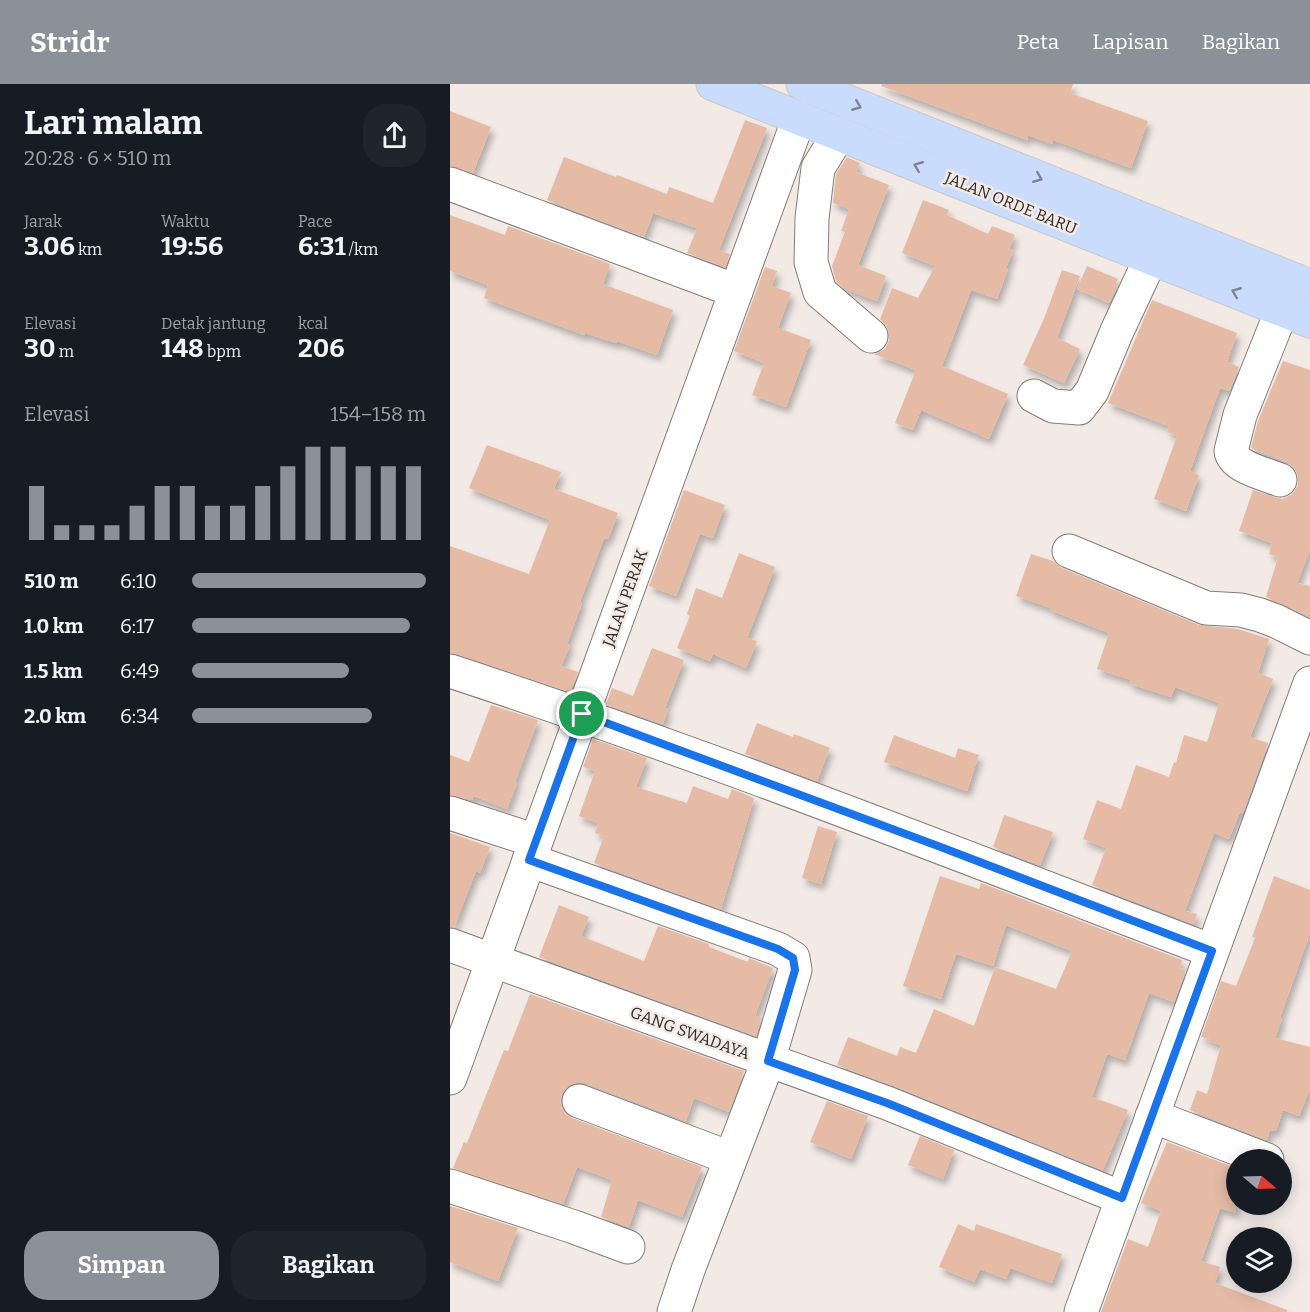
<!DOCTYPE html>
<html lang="id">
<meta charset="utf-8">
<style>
body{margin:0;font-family:Bitter,serif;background:#20242c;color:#f1f3f6;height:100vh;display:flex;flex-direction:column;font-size:22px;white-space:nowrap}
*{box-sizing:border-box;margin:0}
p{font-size:20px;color:#9ea1a6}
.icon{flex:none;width:33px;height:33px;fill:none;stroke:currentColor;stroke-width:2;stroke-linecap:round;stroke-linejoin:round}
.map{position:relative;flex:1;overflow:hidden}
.sheet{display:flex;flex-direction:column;background:#171b24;width:450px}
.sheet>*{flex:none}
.needle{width:39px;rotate:109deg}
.controls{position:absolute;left:776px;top:1065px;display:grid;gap:12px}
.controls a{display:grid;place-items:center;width:66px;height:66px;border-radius:50%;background:#171b24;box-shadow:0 3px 15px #0003;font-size:30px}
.pin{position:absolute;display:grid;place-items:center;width:51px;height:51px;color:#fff;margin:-26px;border:3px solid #fff;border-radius:50%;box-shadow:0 2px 6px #0007}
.round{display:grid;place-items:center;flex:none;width:63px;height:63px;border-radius:24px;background:#20242c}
.headline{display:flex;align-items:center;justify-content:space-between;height:102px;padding:0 24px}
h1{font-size:33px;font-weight:700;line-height:45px}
.stats{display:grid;grid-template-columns:repeat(3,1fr);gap:9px;height:102px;padding:6px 24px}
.stats div{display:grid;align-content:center}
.stats b{font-size:26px;font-weight:700}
.stats small{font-size:16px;font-weight:400}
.stats p{font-size:16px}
.chart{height:168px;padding:12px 24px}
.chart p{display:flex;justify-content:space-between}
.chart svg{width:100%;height:108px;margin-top:6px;stroke:#8c9099;stroke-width:6}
.cta{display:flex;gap:12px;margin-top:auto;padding:12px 24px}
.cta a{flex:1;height:69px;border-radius:24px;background:#8c9099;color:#fff;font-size:24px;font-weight:700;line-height:69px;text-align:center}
.cta a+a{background:#20242c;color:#f1f3f6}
ul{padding:0 24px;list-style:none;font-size:20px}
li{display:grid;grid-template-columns:96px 72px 1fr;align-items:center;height:45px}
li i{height:15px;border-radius:8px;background:#8c9099}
header{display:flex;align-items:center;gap:36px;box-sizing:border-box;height:84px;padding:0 30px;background:#8c9099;color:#fff}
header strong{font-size:28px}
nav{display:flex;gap:33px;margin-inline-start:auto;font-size:21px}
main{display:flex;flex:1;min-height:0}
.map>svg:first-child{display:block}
.building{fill:#e5bba6;filter:url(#shadow)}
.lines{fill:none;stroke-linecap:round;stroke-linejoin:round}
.minor-casing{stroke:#847c79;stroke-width:35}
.major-casing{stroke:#c9c8c7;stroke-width:35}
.minor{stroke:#fff;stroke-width:33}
.major{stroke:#cadcfd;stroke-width:33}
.oneway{stroke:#7c8493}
.route-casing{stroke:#fff;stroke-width:12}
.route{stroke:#1a73e8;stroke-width:8}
.labels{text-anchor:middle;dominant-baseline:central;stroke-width:5;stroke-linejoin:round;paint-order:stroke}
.street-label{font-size:16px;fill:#2e2b29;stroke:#f3eae6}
</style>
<header>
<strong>Stridr</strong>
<nav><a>Peta</a><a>Lapisan</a><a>Bagikan</a></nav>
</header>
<main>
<section class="sheet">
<div class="headline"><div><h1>Lari malam</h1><p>20:28 · 6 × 510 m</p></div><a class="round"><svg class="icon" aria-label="share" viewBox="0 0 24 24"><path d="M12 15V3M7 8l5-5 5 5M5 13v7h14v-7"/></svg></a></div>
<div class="stats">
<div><p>Jarak</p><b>3.06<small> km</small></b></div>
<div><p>Waktu</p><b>19:56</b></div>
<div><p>Pace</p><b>6:31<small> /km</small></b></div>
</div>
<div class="stats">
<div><p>Elevasi</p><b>30<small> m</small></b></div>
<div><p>Detak jantung</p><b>148<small> bpm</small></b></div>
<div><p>kcal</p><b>206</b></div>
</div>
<div class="chart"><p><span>Elevasi</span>154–158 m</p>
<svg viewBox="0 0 160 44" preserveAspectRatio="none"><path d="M5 44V22M15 44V38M25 44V38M35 44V38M45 44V30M55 44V22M65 44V22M75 44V30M85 44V30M95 44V22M105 44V14M115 44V6M125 44V6M135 44V14M145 44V14M155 44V14"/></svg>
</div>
<ul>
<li><b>510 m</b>6:10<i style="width:100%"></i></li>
<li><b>1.0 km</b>6:17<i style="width:93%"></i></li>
<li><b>1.5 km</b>6:49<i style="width:67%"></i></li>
<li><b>2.0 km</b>6:34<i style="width:77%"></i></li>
</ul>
<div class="cta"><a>Simpan</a><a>Bagikan</a></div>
</section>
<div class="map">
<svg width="860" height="1228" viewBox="0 0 860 1228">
<defs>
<filter id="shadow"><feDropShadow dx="3.5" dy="6" stdDeviation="3" flood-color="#0004"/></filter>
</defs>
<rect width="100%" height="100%" fill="#f3eae6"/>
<!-- building -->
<g class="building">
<path d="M 432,0 L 623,0 L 620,9 L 698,37 L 681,84 L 603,56 L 602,60 L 578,51 L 577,56 L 431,2 Z"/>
<path d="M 0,27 L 41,43 L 23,89 L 0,82 Z"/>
<path d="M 295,36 L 317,44 L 269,166 L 280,170 L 275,183 L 237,169 L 247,144 L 203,129 L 194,153 L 97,116 L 114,73 L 166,93 L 167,91 L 217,110 L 219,103 L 263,119 Z"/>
<path d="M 397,73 L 410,79 L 406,88 L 439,101 L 408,181 L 436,192 L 427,217 L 395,205 L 386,197 L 382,182 L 395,148 L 391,147 L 399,125 L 383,119 L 386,90 Z"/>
<path d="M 473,116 L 499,126 L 497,131 L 538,150 L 542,142 L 565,151 L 559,165 L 563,167 L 556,184 L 558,185 L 547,215 L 521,206 L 492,282 L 558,310 L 539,355 L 471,326 L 463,346 L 445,339 L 466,286 L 424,270 L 435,265 L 439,256 L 438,245 L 430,235 L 442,204 L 468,214 L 485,182 L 452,169 Z"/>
<path d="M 0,131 L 55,151 L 58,142 L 160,180 L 153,200 L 223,226 L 207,271 L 167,257 L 166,259 L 135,249 L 134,251 L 34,214 L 38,201 L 0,187 Z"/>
<path d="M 637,182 L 668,195 L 664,202 L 667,203 L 659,219 L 627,205 Z"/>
<path d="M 315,183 L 327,187 L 322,202 L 341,209 L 328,244 L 361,256 L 336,323 L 302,311 L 314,279 L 284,267 Z"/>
<path d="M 612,186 L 630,192 L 607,254 L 630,265 L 614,299 L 573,281 L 595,232 Z"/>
<path d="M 702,216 L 787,249 L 777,278 L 789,283 L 779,307 L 770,304 L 740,387 L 749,391 L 736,427 L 704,415 L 727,352 L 717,348 L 719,342 L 658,319 Z"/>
<path d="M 833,277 L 860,286 L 860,466 L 847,499 L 860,502 L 860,533 L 816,513 L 828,473 L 819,470 L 822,459 L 789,447 L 803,406 L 832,415 L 841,411 L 848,402 L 848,392 L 844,384 L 837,378 L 801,364 L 808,337 Z"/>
<path d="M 37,361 L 111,388 L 104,405 L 168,429 L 158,455 L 154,454 L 130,518 L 132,519 L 117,560 L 120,561 L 111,582 L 128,588 L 120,608 L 0,569 L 0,462 L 79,490 L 100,436 L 19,404 Z"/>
<path d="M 234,406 L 275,421 L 263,454 L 250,450 L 226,512 L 199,502 Z"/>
<path d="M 289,469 L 325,483 L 297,554 L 307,557 L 296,584 L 263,570 L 260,577 L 227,564 L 240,532 L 237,530 L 246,504 L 272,514 Z"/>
<path d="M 581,470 L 603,477 L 612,484 L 749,541 L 788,545 L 819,555 L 808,589 L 823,595 L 800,653 L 818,659 L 794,726 L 792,729 L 790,728 L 779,755 L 764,749 L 735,827 L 747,830 L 744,840 L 642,801 L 656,764 L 633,755 L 647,716 L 671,725 L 686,681 L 719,693 L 724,678 L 726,679 L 734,651 L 757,658 L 769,619 L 725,603 L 721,613 L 680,600 L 681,596 L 647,585 L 659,549 L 600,526 L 601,524 L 566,512 Z"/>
<path d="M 202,564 L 234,576 L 215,624 L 218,625 L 213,640 L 156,620 L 162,604 L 183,612 Z"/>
<path d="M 41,621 L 88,636 L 65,698 L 67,699 L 57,725 L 24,712 L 22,716 L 0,711 L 0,671 L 19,678 Z"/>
<path d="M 307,639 L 343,653 L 344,650 L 380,664 L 367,697 L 295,670 Z"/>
<path d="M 444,651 L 505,674 L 508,664 L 529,671 L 517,707 L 434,678 Z"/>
<path d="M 143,655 L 197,674 L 186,703 L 237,719 L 243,702 L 278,715 L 282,705 L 304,714 L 271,825 L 144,779 L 154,752 L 145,749 L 148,739 L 129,732 L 145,687 L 133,683 Z"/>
<path d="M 554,731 L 603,748 L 590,781 L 543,763 Z"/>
<path d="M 368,742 L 387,748 L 371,800 L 352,794 Z"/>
<path d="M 0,749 L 40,763 L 30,789 L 26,787 L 4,843 L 0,843 Z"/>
<path d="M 490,792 L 529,805 L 531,799 L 732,876 L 730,884 L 736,886 L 724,918 L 699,909 L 675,976 L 657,970 L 642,1013 L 678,1026 L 653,1086 L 444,1002 L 387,981 L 398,953 L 447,972 L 450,963 L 466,969 L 484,925 L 524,942 L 545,883 L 606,905 L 622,867 L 556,841 L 543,882 L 506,870 L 491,915 L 453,902 Z"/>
<path d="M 824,792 L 860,806 L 860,849 L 830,934 L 832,935 L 825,954 L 860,963 L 860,1005 L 849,1032 L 833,1026 L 826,1047 L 820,1046 L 817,1056 L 740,1026 L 747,1006 L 757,1010 L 771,961 L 758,957 L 759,955 L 751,953 L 771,897 L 786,902 L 805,854 L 802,853 Z"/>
<path d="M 109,821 L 139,833 L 131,852 L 194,877 L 208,842 L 259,860 L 259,863 L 298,878 L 299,874 L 323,884 L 305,932 L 311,934 L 306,952 L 89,873 Z"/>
<path d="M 80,910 L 294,987 L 279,1028 L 244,1014 L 236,1037 L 135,999 L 127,998 L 118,1002 L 112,1010 L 111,1021 L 114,1028 L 122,1034 L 252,1083 L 232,1133 L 188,1116 L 179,1143 L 151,1133 L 162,1096 L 127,1083 L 113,1120 L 3,1084 L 14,1058 L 17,1059 L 54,966 L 58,967 Z"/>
<path d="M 377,1017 L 418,1032 L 401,1075 L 360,1058 Z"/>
<path d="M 470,1052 L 504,1066 L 493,1095 L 458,1081 Z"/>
<path d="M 717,1058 L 786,1084 L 786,1129 L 770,1124 L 751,1177 L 770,1183 L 765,1199 L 837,1226 L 837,1228 L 651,1228 L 678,1155 L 698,1163 L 711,1127 L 691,1119 Z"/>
<path d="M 0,1122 L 68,1144 L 48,1197 L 0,1178 Z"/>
<path d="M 508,1140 L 524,1147 L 526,1140 L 612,1170 L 602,1199 L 560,1184 L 556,1195 L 530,1185 L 524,1198 L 489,1183 Z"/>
</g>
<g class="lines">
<!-- minor casing -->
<g class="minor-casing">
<g id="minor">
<path d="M 389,50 L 368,84 L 362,134 L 361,178 L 370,208 L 421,252"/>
<path d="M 0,100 L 286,207"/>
<path d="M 584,312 L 603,322 L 629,324 L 642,307 L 667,247 L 701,174"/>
<path d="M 830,396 C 816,390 783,383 781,367 L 790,331 L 832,226"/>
<path d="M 619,467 L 756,524 L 791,526 L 810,531 L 826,537 L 860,554"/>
<path d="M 0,587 C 257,671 509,771 762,867"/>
<path d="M 0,729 L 86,757"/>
<path d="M 79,776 L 328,865 L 343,874 L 345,886 L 318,977 L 238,1186 L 224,1228"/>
<path d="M 0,861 L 437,1019 L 672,1114"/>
<path d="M 0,994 L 349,34"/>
<path d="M 129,1017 L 280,1074"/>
<path d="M 702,1032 L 817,1076"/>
<path d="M 0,1102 L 124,1143 L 178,1163"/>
<path d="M 631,1228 L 860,599"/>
</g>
</g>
<!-- major casing -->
<g class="major-casing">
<g id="major">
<path d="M 263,0 L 860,237"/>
<path d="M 353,0 L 860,202"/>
</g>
</g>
<!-- minor -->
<use href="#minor" class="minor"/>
<!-- major -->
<use href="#major" class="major"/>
</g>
<!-- one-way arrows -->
<defs><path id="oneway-chevron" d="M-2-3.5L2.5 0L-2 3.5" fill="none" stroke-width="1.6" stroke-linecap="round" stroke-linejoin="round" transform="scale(1.5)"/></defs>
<g class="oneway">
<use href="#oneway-chevron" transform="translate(407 22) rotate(22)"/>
<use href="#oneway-chevron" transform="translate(468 82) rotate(-158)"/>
<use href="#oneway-chevron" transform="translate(588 94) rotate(22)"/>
<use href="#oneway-chevron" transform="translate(786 208) rotate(-158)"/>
</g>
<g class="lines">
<!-- route casing -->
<g class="route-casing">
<path id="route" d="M 132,630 L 488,762 L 762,867 L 672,1114 L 437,1019 L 318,977 L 345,886 L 343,874 L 328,865 L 79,776 Z"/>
</g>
<!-- route -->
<use href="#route" class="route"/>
</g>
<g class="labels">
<!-- street labels -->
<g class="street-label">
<text transform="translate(561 119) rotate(22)">JALAN ORDE BARU</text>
<text transform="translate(175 514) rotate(-70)">JALAN PERAK</text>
<text transform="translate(240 949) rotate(20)">GANG SWADAYA</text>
</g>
</g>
</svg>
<div class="controls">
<a><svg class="needle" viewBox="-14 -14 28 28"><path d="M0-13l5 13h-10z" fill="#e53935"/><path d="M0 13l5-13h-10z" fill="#9ea1a6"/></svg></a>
<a><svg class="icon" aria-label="layers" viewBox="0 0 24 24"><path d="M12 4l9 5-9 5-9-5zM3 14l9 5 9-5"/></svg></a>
</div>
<div class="pin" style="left:132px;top:630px;background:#1e9e55"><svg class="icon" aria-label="arrive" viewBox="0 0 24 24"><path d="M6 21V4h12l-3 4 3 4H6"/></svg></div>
</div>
</main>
